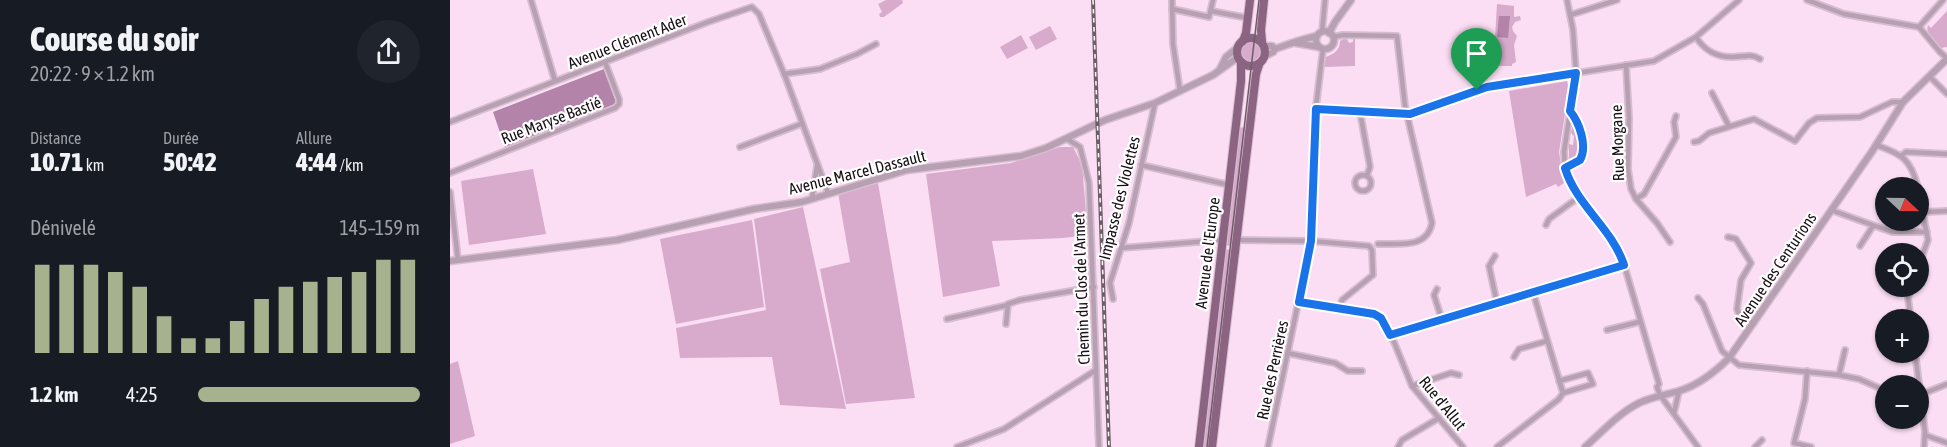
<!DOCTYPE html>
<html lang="fr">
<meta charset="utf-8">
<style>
body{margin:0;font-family:"Asap Condensed",sans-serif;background:#20242c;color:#f1f3f6;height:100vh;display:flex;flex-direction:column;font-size:22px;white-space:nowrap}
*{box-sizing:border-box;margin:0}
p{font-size:20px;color:#9ea1a6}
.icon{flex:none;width:33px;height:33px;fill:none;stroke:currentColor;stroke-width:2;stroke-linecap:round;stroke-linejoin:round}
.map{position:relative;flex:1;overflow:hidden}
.panel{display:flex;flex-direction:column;background:#171b24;width:450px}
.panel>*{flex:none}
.needle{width:39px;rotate:112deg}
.fabs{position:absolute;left:1425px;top:177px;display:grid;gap:12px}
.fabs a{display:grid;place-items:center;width:54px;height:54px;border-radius:50%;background:#171b24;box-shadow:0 2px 4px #0004;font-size:30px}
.pin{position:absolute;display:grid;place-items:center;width:51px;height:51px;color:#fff;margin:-62px -26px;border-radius:50% 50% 50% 0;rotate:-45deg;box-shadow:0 0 6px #0007}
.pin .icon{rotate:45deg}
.round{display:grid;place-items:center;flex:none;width:63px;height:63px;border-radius:32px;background:#20242c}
.summary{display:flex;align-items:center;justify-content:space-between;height:102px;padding:0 30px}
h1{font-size:33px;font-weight:800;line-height:45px}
.stats{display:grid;grid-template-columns:repeat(3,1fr);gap:9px;height:102px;padding:6px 30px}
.stats div{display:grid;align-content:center}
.stats b{font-size:26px;font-weight:800}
.stats small{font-size:16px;font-weight:400}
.stats p{font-size:16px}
.chart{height:168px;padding:12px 30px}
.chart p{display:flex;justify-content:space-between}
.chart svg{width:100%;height:108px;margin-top:6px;stroke:#a6b28e;stroke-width:6}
ul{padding:0 30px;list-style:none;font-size:20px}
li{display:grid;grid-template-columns:96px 72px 1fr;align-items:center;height:45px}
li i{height:15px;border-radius:8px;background:#a6b28e}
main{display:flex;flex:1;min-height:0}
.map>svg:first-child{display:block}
.green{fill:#d8abcd}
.water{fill:#b483a9}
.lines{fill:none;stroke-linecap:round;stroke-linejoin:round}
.stream{stroke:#b483a9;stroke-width:1.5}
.minor-casing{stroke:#d7bdd0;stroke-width:8}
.tertiary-casing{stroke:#d7bdd0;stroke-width:9}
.primary-casing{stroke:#d7bdd0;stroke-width:10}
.minor{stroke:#b6a0b1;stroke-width:4.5}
.tertiary{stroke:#b6a0b1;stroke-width:6}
.primary{stroke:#8b6482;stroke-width:8}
.tram{stroke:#6e5d69;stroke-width:1.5}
.rail-casing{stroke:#6e5d69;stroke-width:4}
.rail{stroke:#fff;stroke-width:1.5;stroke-dasharray:4.5;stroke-linecap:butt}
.route-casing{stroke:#fff;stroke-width:12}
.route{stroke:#1a73e8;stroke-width:8}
.labels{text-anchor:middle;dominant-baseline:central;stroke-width:4.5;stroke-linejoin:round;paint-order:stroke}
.street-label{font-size:16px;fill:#190f16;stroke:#fff}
</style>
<main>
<section class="panel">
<div class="summary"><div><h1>Course du soir</h1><p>20:22 · 9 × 1.2 km</p></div><a class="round"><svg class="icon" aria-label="share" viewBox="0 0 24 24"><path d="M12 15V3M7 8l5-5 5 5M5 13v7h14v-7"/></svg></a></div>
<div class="stats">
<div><p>Distance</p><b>10.71<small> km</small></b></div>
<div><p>Durée</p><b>50:42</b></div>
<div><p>Allure</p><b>4:44<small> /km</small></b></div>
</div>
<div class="chart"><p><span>Dénivelé</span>145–159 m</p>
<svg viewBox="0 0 160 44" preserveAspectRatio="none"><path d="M5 44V8M15 44V8M25 44V8M35 44V11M45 44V17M55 44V29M65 44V38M75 44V38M85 44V31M95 44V22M105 44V17M115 44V15M125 44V13M135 44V11M145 44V6M155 44V6"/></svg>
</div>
<ul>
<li><b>1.2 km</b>4:25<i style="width:100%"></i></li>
</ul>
</section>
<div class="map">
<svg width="1497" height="447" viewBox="0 0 1497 447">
<rect width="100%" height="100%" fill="#fbdef4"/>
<!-- green -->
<g class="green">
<path d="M 436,0 L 452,0 L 453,3 L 434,17 L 430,17 L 429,14 L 432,12 L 428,4 Z"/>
<path d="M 1047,4 L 1064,6 L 1064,17 L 1070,16 L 1071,20 L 1065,22 L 1062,27 L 1063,31 L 1067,36 L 1064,45 L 1066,62 L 1062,64 L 1062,66 L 1048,66 L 1047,57 L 1044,55 Z"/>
<path d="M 1497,11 L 1497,47 L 1491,48 C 1484,43 1475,33 1478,25 L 1481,28 Z"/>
<path d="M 600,26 L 607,39 L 586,50 L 579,37 Z"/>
<path d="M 571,35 L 578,48 L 557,59 L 550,47 Z"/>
<path d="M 893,39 L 897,39 L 899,43 L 903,42 L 903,39 L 905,39 L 905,66 L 874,67 L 876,57 C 884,54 890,50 890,41 Z"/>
<circle cx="801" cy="52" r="10"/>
<path d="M 1117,81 L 1119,89 L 1109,152 L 1114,183 L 1108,187 L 1106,184 L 1076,197 L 1059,91 Z"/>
<path d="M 1123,124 L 1127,125 L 1128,155 L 1121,161 L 1119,159 L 1119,144 L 1123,145 L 1124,136 L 1121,133 Z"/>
<path d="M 787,127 L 797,128 L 787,219 L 785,220 L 783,238 L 784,240 L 782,246 L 773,245 Z"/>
<path d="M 610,147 L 623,147 L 632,165 L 638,235 L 613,238 L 542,241 L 550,286 L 493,297 L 476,174 L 561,163 Z"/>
<path d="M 83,169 L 96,234 L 19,245 L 11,181 Z"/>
<path d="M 428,183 L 465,398 L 396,404 L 370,269 L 400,262 L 388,193 Z"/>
<path d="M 353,207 L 396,409 L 330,405 L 322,357 L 230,358 L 226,328 L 316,310 L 304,219 Z"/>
<path d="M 302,220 L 314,307 L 226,324 L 210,239 Z"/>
<path d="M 773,249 L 783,250 L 760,447 L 750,447 Z"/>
<path d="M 8,361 L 25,436 L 0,444 L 0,364 Z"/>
</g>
<!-- water -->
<g class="water">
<path d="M 1049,16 L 1060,16 L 1058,38 L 1047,37 Z"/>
<path d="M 154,69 L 166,102 L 165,105 L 55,147 L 43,112 Z"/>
</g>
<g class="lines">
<!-- stream -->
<g class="stream">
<path d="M 643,346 L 644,368"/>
<path d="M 644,373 L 646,447"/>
</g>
<!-- minor casing -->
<g class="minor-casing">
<g id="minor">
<path d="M 81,0 L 105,81"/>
<path d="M 722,0 L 723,44 L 730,91"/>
<path d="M 1117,0 L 1123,30 L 1126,73 L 1114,152 L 1115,168 L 1121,184 L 1171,254 L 1209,384 L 1207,387 L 1210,395 L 1248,447"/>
<path d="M 1357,0 L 1394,14 L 1469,27"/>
<path d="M 722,9 L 759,17 L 763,0"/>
<path d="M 761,11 L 798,18"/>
<path d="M 1120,15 L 1167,0"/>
<path d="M 1469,27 L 1490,52 L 1497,58"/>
<path d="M 1469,27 L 1493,0"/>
<path d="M 872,32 L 875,0"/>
<path d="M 883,37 L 893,35 L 947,36 L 955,106 L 982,223 C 977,249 950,243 928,244"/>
<path d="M 1246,37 C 1254,50 1267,57 1282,57 C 1294,57 1300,53 1310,59"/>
<path d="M 1176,65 L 1179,118 L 1178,169 L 1181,189 L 1186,199 L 1207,223 L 1220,242"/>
<path d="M 334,74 L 370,69 L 407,54 L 426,44"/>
<path d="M 1480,77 L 1497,94"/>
<path d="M 1262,93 L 1279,126"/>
<path d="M 866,109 L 960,114 L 1037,87 L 1204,61 L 1246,37 L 1289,0"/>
<path d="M 910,112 L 920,167 L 917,175"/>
<path d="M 0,122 L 258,22 L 302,7 L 309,14 L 335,76 L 378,193"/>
<path d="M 617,139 L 630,147 L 639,183 L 649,447"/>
<path d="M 1244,142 L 1249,141 L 1259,133 L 1304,119 L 1345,141 L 1359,123 L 1367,118 L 1410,117 L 1442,102 L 1453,102"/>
<path d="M 1426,145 C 1452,154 1461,159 1468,188"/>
<path d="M 290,147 L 351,124"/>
<path d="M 1452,155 L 1456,152 L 1497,154"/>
<path d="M 691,165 L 779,185"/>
<path d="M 1115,168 L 1130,160 C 1138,146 1130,122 1120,111"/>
<path d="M 0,173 L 165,108 L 169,104 L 169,99 L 155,62"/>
<circle cx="913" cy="183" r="8"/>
<path d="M 1468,188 L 1478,240 L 1468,267"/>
<path d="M 0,192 L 8,260"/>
<path d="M 362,199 L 367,166"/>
<path d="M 1186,199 L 1194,194 L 1226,137 L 1224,122 L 1226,116"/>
<path d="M 1381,210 L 1442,232 L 1477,232"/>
<path d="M 1474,212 L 1497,211"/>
<path d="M 1096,225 L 1099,219 L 1129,197"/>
<path d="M 1278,237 L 1286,239 L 1301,263 L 1291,280 L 1287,309 L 1288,312 L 1304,323"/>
<path d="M 786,240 L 861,241 L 919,246 L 922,250 L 923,275 L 892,300 L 890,308"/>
<path d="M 1410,246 L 1423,226"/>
<path d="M 671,248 L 772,240"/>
<path d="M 1045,256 L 1039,266 L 1047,303"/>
<path d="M 987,289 L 984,295 L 992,320"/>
<path d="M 1248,298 L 1253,304 L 1272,351 L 1289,365 L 1389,375 L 1409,379 L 1436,391"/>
<path d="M 663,299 L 660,283 L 679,223 L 705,103"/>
<path d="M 849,302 L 918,313 L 931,318 L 944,342 L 962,386 L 1013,447"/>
<path d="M 497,319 L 558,305"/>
<path d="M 1461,320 L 1458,298 L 1461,286"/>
<path d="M 556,324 L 558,304 L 570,300 L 644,287"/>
<path d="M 1157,330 L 1189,322"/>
<path d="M 940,335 L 1174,265"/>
<path d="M 1465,352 L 1475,432 L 1474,447"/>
<path d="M 837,353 L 885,363 L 898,371 L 912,371"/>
<path d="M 1064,357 L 1069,349 L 1097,341"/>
<path d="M 1357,371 L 1355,399 L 1344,443 L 1361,447"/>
<path d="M 1389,375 L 1395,350"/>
<path d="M 1109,381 L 1138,373 L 1143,384 L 1113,393"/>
<path d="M 962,386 L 1001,373 L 1009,375"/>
<path d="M 1470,395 L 1497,384"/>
<path d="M 1224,413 L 1229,391"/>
<path d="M 1475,435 L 1497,443"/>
<path d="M 507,447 L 554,429 L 646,370"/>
<path d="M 818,447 L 861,241 L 865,115 L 873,49"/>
<path d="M 948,447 L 952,440 L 989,418"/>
<path d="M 1047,447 L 1109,399 L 1113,393 L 1083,292"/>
<path d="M 1305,447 L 1312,440"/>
</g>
</g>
<!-- tertiary casing -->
<g class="tertiary-casing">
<g id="tertiary">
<circle cx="875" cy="40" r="9"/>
<path d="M 879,33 L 885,22 L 901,0"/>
<path d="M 846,43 L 869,47"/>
<path d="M 814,46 L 822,46 L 825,49"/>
<path d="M 815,56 L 823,52 L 825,49 C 839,44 852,39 867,36"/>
<path d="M 770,69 L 776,57 L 787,48"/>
<path d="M 0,261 L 167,240 L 304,209 L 352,202 L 457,170 L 571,156 L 596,148 L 655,120 L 705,103 L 763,75 L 784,60 L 789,59"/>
<path d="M 1135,447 C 1152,432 1169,413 1189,403 C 1202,397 1216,395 1229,391 C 1249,385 1265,372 1279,358 L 1423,150 L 1453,102 L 1497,59"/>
</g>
</g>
<!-- primary casing -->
<g class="primary-casing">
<g id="primary">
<circle cx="801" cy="52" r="14"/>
<path d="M 793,41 L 796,33 L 800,0"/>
<path d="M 812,42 L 811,30 L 814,0"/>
<path d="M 749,447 L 791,81 L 791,62"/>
<path d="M 762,447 L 806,74 L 809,65"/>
</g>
</g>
<!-- minor -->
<use href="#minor" class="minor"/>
<!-- tertiary -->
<use href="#tertiary" class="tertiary"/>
<!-- primary -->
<use href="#primary" class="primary"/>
<!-- tram -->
<path class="tram" d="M 757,447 L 809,0"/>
<!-- rail casing -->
<g class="rail-casing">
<path id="rail" d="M 643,0 L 659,447"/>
</g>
<!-- rail -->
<use href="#rail" class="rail"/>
</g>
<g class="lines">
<!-- route casing -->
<g class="route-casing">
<path id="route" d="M 1126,73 L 1120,111 C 1129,122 1138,146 1130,160 L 1115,168 C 1126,205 1162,228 1174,265 L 940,335 L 931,318 L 924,314 L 849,302 L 861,241 L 866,109 L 960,114 L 1037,87 Z"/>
</g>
<!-- route -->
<use href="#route" class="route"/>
</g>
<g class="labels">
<!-- street labels -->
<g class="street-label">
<text transform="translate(177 41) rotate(-21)">Avenue Clément Ader</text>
<text transform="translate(101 120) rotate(-21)">Rue Maryse Bastié</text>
<text transform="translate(1167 143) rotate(-92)">Rue Morgane</text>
<text transform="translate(407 172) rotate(-14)">Avenue Marcel Dassault</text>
<text transform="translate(669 198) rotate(-76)">Impasse des Violettes</text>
<text transform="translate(757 253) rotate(-83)">Avenue de l'Europe</text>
<text transform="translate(1325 269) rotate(-56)">Avenue des Centurions</text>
<text transform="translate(631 289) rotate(-92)">Chemin du Clos de l'Armet</text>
<text transform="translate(822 370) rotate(-78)">Rue des Perrières</text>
<text transform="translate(993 403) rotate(51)">Rue d'Allut</text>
</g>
</g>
</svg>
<div class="fabs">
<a><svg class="needle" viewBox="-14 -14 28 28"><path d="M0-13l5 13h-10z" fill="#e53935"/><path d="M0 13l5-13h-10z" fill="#9ea1a6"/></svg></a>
<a><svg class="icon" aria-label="locate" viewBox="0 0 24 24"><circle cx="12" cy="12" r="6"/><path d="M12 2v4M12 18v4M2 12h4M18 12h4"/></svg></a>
<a>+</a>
<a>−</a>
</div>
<div class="pin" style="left:1027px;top:90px;background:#1e9e55"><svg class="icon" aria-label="arrive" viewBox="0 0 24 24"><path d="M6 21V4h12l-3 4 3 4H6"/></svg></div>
</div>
</main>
